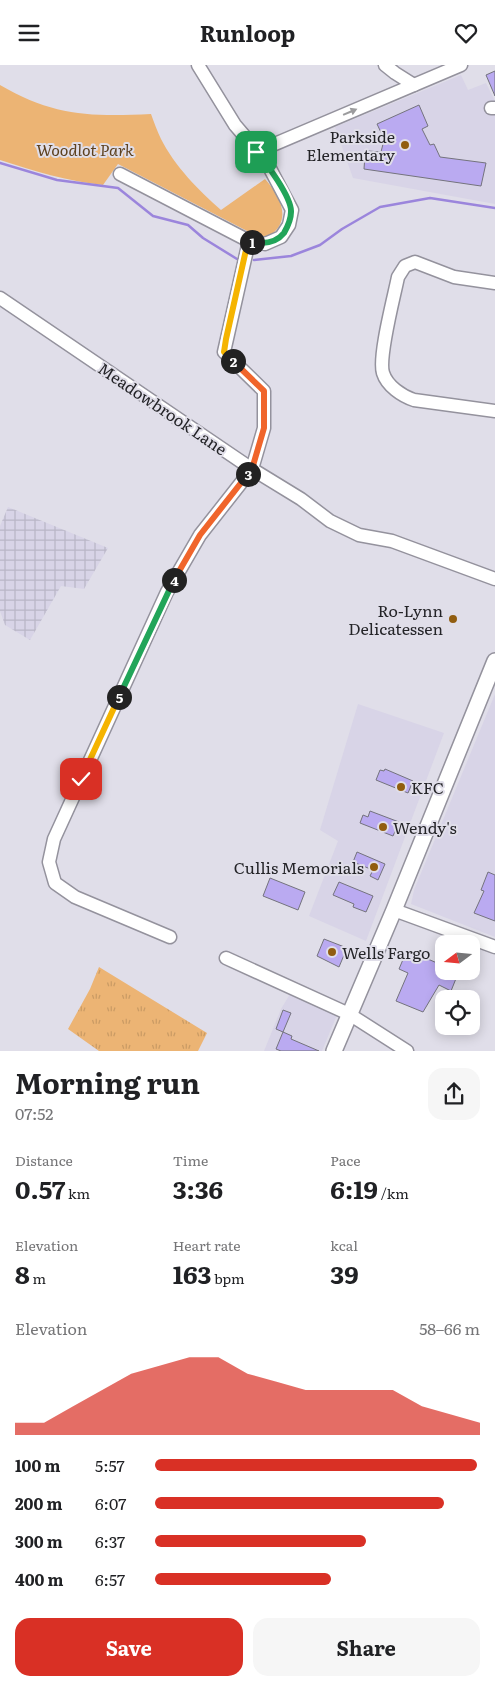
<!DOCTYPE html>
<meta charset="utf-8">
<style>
body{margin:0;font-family:Literata,serif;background:#f6f6f6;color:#202124;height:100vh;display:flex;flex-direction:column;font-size:19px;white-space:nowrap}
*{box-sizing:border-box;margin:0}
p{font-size:16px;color:#757577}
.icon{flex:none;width:28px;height:28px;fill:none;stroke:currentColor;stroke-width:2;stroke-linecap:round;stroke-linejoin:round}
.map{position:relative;height:986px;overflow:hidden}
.panel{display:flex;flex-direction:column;background:#fff;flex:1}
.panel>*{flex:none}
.needle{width:32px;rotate:254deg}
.tools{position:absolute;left:435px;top:870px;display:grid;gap:10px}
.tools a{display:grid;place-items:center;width:45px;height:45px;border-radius:10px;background:#fff;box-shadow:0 2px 12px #0003;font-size:25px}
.pin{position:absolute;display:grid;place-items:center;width:42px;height:42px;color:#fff;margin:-21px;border-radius:10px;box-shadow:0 2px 8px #0006}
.km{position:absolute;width:25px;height:25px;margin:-12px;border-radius:50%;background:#222;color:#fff;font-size:14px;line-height:25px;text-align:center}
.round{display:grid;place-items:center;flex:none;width:52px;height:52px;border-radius:15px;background:#f6f6f6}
.overview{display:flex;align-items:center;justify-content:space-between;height:85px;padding:0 15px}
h1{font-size:28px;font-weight:700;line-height:38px}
.stats{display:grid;grid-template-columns:repeat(3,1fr);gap:8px;height:85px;padding:5px 15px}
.stats div{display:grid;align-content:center}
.stats b{font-size:25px;font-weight:700}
.stats small{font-size:14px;font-weight:400}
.stats p{font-size:14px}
.chart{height:140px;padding:10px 15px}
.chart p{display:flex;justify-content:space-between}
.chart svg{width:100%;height:90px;margin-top:5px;fill:#d93025;opacity:.7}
.button{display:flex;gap:10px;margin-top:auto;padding:10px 15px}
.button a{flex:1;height:58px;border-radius:15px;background:#d93025;color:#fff;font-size:20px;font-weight:700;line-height:58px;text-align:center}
.button a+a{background:#f6f6f6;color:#202124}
ul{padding:0 15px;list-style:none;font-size:16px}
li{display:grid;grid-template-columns:80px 60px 1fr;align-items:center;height:38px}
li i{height:12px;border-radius:6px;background:#d93025}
header{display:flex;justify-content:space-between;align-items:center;height:65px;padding:0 15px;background:#fff;font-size:22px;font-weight:700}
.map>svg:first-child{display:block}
.built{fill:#d8d4e7}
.industrial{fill:url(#industrial-grid)}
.grass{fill:url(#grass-tufts)}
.green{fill:#ecb474}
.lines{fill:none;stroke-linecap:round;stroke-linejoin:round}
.stream{stroke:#9b85dc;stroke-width:2.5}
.building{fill:#baaaf1;stroke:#74737d}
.minor-casing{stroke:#94929d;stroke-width:15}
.major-casing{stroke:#94929d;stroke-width:18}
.minor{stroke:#fff;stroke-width:12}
.major{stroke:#fff;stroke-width:15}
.oneway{fill:#9c9c9e}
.split-1-casing{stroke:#fff;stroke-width:10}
.split-2-casing{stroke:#fff;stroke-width:10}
.split-3-casing{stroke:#fff;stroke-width:10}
.split-4-casing{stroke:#fff;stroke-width:10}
.split-5-casing{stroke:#fff;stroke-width:10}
.split-6-casing{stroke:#fff;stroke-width:10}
.split-1{stroke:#22a559;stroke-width:6}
.split-2{stroke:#f5b400;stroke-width:6}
.split-3{stroke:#f0652b;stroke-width:6}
.split-4{stroke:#f0652b;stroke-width:6}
.split-5{stroke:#22a559;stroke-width:6}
.split-6{stroke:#f5b400;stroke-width:6}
.poi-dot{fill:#915d10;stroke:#e0dee9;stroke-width:2}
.labels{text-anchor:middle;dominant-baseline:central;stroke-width:4;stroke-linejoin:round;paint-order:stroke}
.poi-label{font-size:16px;fill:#242428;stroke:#e0dee9;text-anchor:end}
.park-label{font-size:16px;font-style:italic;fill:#5d411f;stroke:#e0dee9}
.street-label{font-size:16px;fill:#242428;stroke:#e0dee9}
</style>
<header><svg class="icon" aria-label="menu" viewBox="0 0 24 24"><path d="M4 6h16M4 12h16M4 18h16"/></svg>Runloop<svg class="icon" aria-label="heart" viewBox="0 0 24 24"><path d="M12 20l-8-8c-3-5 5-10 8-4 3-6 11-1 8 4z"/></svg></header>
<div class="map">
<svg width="495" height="986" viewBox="0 0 495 986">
<defs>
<pattern id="industrial-grid" width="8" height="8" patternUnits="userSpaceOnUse" patternTransform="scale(1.25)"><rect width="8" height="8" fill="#d8d4e7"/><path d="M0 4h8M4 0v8" fill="none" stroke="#b9b6c6"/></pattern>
<pattern id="grass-tufts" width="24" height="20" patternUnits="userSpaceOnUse" patternTransform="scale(1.25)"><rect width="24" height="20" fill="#ecb474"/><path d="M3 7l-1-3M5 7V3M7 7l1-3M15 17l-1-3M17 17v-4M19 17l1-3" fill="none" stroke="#ca9b64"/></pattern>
</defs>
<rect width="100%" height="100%" fill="#e0dee9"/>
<!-- built -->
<g class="built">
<path d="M 461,10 L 468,25 L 486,18 L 495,36 L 495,139 L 353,113 L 335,62 Z"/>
<path d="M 495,629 L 495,872 L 411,839 L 414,825 Z"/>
<path d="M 358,639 L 444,668 L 366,876 L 309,851 L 338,776 L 320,765 Z"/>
<path d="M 290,929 L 337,950 L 322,986 L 264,986 L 281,944 Z"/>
</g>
<!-- industrial -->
<path class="industrial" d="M 8,442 L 108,483 L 84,524 L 61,521 L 30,575 L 5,560 L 0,546 L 0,461 Z"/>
<!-- grass -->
<path class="grass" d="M 99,902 L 207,968 L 198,986 L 99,986 L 68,964 L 90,924 Z"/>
<!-- green -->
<path class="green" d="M 0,20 C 53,51 91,52 151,49 C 154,57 157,66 161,74 C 174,100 199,126 221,145 L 265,114 C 281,132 293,156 268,172 L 251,168 L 118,99 L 103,120 C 67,116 34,106 0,95 Z"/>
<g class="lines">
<!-- stream -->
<g class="stream">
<path d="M 0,98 L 57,115 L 118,123 L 153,151 L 188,160 L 203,173 L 237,194"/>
<path d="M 254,195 L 291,191 L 320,180 L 342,164 L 380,142 L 430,133 L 495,143"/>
</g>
</g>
<!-- building -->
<g class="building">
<path d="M 495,6 L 495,31 L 486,10 Z"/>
<path d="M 419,40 L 428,61 L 422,64 L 430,80 L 434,79 L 440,92 L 486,98 L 481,121 L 364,104 L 365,90 L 368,90 L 368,86 L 381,87 L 383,79 L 386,78 L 377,59 Z"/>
<path d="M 385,704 L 413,716 L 408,728 L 376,715 L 380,705 L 384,706 Z"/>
<path d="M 370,746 L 399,757 L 393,771 L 360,758 L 363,750 L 368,752 Z"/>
<path d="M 357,787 L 385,799 L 378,815 L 370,811 L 373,805 L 353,797 Z"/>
<path d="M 488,807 L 495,810 L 495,856 L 474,848 L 484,826 L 481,825 Z"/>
<path d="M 270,813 L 305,827 L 298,845 L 263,831 Z"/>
<path d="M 339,817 L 373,831 L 366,847 L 353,842 L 354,839 L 333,830 Z"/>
<path d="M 324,874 L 347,883 L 339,902 L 317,891 Z"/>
<path d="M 407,885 L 444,901 L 444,906 L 459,906 L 451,926 L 439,920 L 423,947 L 396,936 L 408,908 L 399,904 Z"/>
<path d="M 283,945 L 291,948 L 283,967 L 276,964 Z"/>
<path d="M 283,967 L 292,971 L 291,974 L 319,986 L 281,986 L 276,984 Z"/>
</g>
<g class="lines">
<!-- minor casing -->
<g class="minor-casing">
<g id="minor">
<path d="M 385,0 L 395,8 L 414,20"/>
<path d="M 491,43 L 495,43"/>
<path d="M 256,87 L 461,0"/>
<path d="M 120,109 L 249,176 L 265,179 L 281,172 L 289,160 L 292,145 L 266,96 L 235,60 L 198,0"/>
<path d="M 495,218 L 454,212 L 415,197 L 405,201 L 398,212 C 394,232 378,292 383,308 C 387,321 402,331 414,335 L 495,346"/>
<path d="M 0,233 L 252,404 L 301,434 L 330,456 L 359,470 L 392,476 L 495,514"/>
<path d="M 394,845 L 495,882"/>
<path d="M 170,872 L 75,832 L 55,818 L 49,797 L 54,774 L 167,527 L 200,470 L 252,404 L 264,363 L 264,326 L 224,287 L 249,176"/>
<path d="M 226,893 L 349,949 L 407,986"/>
</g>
</g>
<!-- major casing -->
<g class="major-casing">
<path id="major" d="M 334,986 L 394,845 L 495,596"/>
</g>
<!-- minor -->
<use href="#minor" class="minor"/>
<!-- major -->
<use href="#major" class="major"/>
</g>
<!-- one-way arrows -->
<defs><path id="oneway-solid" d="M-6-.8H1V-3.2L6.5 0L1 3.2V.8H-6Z" transform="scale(1.25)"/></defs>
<use class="oneway" href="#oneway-solid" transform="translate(350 47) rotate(-23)"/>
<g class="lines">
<!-- split-1 casing -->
<g class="split-1-casing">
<path id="split-1" d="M 252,177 C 263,179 276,178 284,168 C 288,161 291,155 291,147 C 292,133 266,97 256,87"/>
</g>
<!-- split-2 casing -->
<g class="split-2-casing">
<path id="split-2" d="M 233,296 L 224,287 L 226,274 L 248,176 L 252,177"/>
</g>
<!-- split-3 casing -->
<g class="split-3-casing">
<path id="split-3" d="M 233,296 L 264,326 L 264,363 L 252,404 L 248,409"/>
</g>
<!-- split-4 casing -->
<g class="split-4-casing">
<path id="split-4" d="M 174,515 L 200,470 L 248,409"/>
</g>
<!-- split-5 casing -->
<g class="split-5-casing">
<path id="split-5" d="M 119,632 L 174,515"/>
</g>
<!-- split-6 casing -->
<g class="split-6-casing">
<path id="split-6" d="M 81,714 L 119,632"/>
</g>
<!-- split-1 -->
<use href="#split-1" class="split-1"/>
<!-- split-2 -->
<use href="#split-2" class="split-2"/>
<!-- split-3 -->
<use href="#split-3" class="split-3"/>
<!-- split-4 -->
<use href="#split-4" class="split-4"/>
<!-- split-5 -->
<use href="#split-5" class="split-5"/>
<!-- split-6 -->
<use href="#split-6" class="split-6"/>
</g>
<!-- markers -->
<g class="poi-dot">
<circle cx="405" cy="80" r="5"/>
<circle cx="453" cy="554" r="5"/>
<circle cx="401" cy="722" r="5"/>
<circle cx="383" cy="762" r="5"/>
<circle cx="374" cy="802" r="5"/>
<circle cx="332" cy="887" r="5"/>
</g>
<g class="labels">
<!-- poi labels -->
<g class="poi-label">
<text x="395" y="71">Parkside<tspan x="395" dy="18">Elementary</tspan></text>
<text x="443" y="545">Ro-Lynn<tspan x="443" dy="18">Delicatessen</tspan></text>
<text x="411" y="722" text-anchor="start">KFC</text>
<text x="393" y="762" text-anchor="start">Wendy's</text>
<text x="364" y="802">Cullis Memorials</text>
<text x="342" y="887" text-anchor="start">Wells Fargo</text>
</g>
<!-- park labels -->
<g class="park-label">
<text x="85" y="84">Woodlot Park</text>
</g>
<!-- street labels -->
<g class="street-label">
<text transform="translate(163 343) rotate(34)">Meadowbrook Lane</text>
</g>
</g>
</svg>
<div class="tools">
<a><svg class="needle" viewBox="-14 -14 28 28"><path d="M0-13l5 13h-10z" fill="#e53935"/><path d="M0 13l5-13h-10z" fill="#757577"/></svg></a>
<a><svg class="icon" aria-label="locate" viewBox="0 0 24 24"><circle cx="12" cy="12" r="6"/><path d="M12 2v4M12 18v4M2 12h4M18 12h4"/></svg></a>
</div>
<div class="pin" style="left:256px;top:87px;background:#1e9e55"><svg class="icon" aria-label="arrive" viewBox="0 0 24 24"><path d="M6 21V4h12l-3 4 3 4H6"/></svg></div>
<div class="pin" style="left:81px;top:714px;background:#d93025"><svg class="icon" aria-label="check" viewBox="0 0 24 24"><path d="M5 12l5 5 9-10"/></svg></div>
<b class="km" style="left:252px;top:177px">1</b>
<b class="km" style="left:233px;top:296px">2</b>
<b class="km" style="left:248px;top:409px">3</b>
<b class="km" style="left:174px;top:515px">4</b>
<b class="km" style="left:119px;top:632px">5</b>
</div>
<section class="panel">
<div class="overview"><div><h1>Morning run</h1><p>07:52</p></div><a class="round"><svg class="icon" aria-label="share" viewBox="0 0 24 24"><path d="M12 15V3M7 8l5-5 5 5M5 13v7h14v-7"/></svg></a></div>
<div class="stats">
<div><p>Distance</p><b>0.57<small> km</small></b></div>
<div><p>Time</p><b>3:36</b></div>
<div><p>Pace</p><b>6:19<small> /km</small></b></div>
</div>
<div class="stats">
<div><p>Elevation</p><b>8<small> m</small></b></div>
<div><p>Heart rate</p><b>163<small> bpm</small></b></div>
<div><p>kcal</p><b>39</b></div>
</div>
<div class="chart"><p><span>Elevation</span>58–66 m</p>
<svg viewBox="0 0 160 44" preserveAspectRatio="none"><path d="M0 44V38L10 38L20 30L30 22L40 14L50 10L60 6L70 6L80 14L90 18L100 22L110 22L120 22L130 22L140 30L150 34L160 38V44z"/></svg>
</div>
<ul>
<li><b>100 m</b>5:57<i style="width:99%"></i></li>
<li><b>200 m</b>6:07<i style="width:89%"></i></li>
<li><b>300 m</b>6:37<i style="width:65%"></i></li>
<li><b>400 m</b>6:57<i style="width:54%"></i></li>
</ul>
<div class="button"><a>Save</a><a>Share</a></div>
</section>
